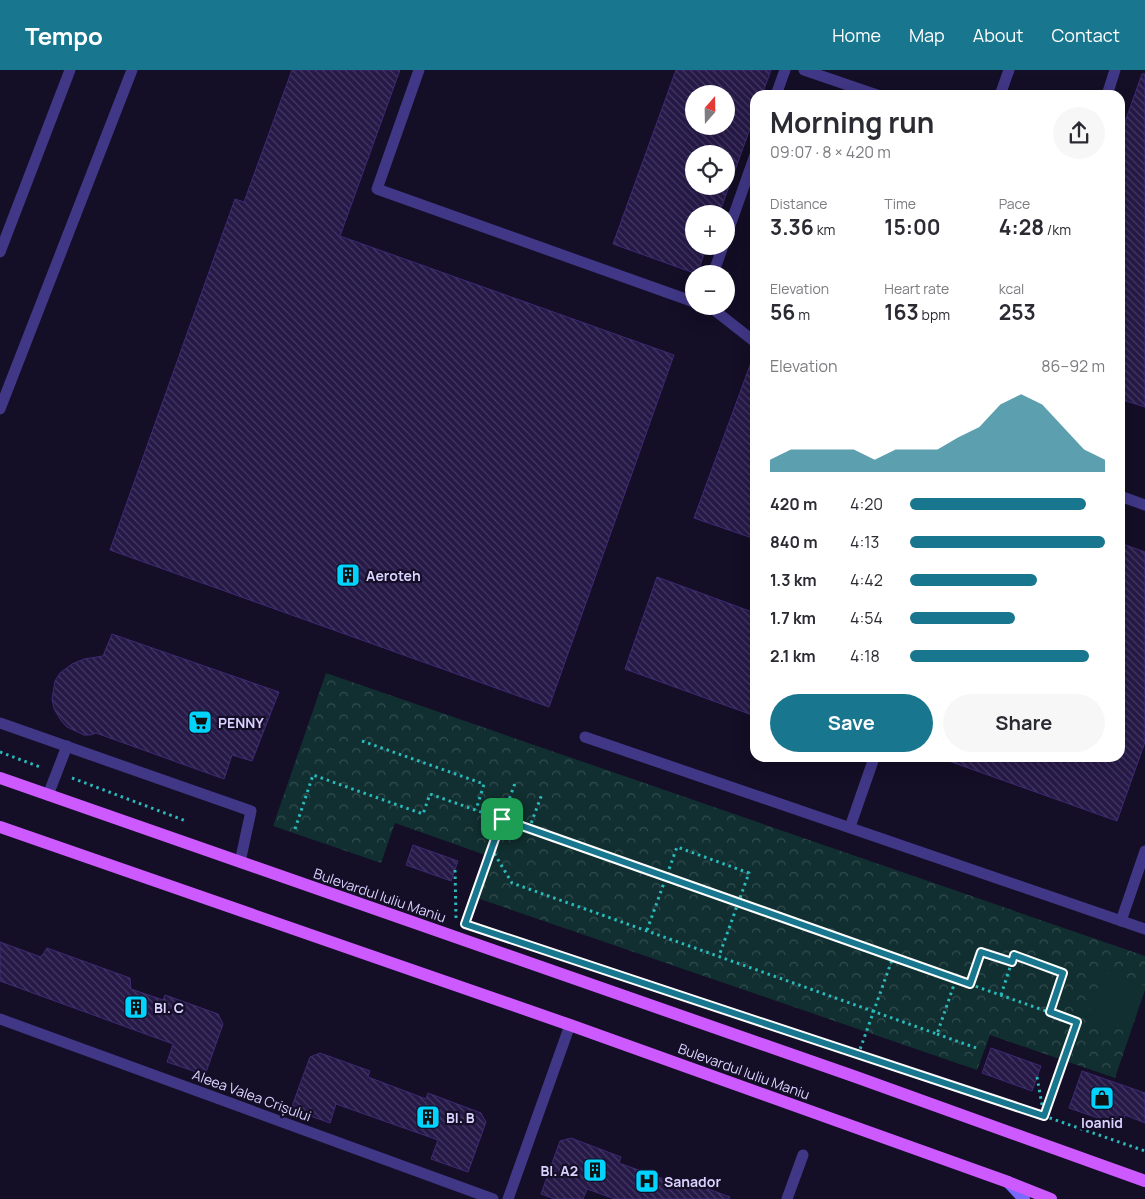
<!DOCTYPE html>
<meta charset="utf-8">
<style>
body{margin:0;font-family:Manrope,sans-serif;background:#f7f7f7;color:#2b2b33;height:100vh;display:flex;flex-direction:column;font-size:19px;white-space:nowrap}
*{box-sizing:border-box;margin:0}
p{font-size:16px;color:#7c7c81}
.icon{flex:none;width:28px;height:28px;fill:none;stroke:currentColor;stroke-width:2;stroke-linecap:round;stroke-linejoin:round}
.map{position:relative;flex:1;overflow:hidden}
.side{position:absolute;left:750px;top:20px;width:375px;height:672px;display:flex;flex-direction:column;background:#fff;border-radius:15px;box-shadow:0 5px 20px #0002}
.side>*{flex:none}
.needle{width:32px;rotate:20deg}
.controls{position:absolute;left:685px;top:15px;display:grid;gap:10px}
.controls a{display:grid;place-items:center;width:50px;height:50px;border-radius:50%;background:#fff;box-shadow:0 5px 20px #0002;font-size:25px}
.pin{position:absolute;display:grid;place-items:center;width:42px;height:42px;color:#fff;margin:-21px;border-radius:10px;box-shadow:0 2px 8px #0006}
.round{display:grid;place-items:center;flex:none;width:52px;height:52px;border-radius:26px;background:#f7f7f7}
.summary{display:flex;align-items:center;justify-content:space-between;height:85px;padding:0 20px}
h1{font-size:28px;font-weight:700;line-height:38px}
.metrics{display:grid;grid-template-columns:repeat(3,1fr);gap:8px;height:85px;padding:5px 20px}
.metrics div{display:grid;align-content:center}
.metrics b{font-size:21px;font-weight:700}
.metrics small{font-size:14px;font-weight:400}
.metrics p{font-size:14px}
.chart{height:140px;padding:10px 20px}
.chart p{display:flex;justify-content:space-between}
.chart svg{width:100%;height:90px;margin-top:5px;fill:#18778e;opacity:.7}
.primary-button{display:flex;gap:10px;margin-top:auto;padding:10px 20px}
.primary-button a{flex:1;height:58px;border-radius:30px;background:#18778e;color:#fff;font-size:20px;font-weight:700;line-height:58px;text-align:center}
.primary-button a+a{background:#f7f7f7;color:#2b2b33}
ul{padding:0 20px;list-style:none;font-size:16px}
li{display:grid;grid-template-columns:80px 60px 1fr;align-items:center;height:38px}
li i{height:12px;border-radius:6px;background:#18778e}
header{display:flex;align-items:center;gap:30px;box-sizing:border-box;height:70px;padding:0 25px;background:#18778e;color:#fff}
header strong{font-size:24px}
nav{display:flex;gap:28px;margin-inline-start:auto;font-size:18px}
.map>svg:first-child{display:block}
.park{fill:url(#park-crowns)}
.pitch{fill:#112f30}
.building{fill:url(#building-back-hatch);stroke:#3e2a74;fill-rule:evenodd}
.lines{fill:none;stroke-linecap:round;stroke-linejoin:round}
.path{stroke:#2ababb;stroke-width:3;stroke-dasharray:2.5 4;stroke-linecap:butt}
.service{stroke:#403786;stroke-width:11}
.secondary{stroke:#786aff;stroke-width:12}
.primary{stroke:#cd5aff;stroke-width:12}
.route-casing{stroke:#fff;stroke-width:10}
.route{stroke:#18778e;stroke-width:6}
.labels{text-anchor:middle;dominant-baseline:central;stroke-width:4.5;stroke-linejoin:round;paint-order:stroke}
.poi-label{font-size:14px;font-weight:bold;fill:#dbd3ff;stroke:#140e26;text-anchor:start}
.street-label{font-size:14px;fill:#dbd3ff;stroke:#140e26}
</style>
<header>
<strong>Tempo</strong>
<nav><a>Home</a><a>Map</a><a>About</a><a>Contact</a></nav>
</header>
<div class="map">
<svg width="1145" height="1129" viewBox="0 0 1145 1129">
<defs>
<pattern id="park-crowns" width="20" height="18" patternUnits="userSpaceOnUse" patternTransform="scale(1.25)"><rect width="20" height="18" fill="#112f30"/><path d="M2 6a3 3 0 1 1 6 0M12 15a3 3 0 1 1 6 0" fill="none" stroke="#334c4f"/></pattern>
<pattern id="building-back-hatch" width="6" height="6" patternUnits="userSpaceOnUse" patternTransform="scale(1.25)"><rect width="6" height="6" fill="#261947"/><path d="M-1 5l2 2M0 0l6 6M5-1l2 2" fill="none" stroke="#453a63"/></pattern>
</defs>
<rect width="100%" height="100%" fill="#140e26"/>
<!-- park -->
<path class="park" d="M 326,603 L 1145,886 L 1145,920 L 1115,1008 L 990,965 L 977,1000 L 477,828 L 491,787 L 395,753 L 381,793 L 273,756 Z"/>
<!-- pitch -->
<path class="pitch" d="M 1103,902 L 1145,916 L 1130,963 L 1087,948 Z"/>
<!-- building -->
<g class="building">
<path d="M 292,0 L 400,0 L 340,166 L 674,285 L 549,637 L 110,480 L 235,129 L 244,132 Z"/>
<path d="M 676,0 L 771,0 L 762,25 L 755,25 L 755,45 L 719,144 L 694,144 L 694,176 L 707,176 L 697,204 L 613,174 ZM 694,24 L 726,24 L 726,56 L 694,56 ZM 694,84 L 726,84 L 726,116 L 694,116 Z"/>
<path d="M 1142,4 L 1145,4 L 1145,337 L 1120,329 L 1120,66 Z"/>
<path d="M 753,287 L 755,287 L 755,469 L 694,448 Z"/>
<path d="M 1120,473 L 1145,482 L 1145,672 L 1117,751 L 946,690 L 946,688 L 1120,688 Z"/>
<path d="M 657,507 L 755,543 L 755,646 L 625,599 Z"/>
<path d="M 112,564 L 279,622 L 252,691 L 232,685 L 224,709 L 96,663 L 91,665 L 84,665 L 67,657 L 62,652 L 54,639 L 52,629 L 55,611 L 60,603 L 72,594 L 84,589 L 103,586 Z"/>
<path d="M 413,775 L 458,791 L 451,811 L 406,795 Z"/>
<path d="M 0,872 L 41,887 L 47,878 L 130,908 L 131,919 L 163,930 L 165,925 L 218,944 L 223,954 L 205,1005 L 167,992 L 173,974 L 0,911 Z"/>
<path d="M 991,978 L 1041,996 L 1032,1021 L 982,1003 Z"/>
<path d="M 320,983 L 370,1001 L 368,1007 L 426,1029 L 428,1023 L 481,1043 L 486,1052 L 468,1102 L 431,1089 L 438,1070 L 336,1034 L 330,1053 L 291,1039 L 310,987 Z"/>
<path d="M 1082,1001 L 1145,1023 L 1145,1053 L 1125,1045 L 1121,1056 L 1069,1038 Z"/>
<path d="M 571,1068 L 621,1087 L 619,1093 L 677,1114 L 679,1108 L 730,1127 L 729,1129 L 615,1129 L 587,1119 L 583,1129 L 555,1129 L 541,1124 L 560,1071 Z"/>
</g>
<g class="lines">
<!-- path -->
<g class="path">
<path d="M 362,671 L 484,714 L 476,740"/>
<path d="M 0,682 L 40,697"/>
<path d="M 72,708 L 186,751"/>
<path d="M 295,759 L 313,705 L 423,744 L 430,724 L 1077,952 L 1044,1046 L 792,963"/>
<path d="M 529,759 L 542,724"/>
<path d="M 491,778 L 512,813 L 937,964 L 956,909"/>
<path d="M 455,800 L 456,849"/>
<path d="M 466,851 L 515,713"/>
<path d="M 647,860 L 677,777 L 749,803 L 719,886"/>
<path d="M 970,914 L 981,882 L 1012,892"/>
<path d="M 1001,925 L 1014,885 L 1063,903 L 1049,942"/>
<path d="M 937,964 L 979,979"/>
<path d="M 858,985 L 893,887"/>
<path d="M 1037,1007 L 1044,1046 L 1145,1081"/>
</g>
<!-- service -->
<g class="service">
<path d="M 419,0 L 377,119 L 694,232"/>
<path d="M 804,0 L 877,25"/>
<path d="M 776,25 L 785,0"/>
<path d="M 1000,25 L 1009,0"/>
<path d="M 1107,25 L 1115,0"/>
<path d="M 726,167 L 755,85"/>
<path d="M 0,182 L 70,0"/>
<path d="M 713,204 L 723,176"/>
<path d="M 705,236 L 713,239 L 755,272"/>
<path d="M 0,339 L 132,0"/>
<path d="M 1120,426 L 1145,435"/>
<path d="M 0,653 L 251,741 L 240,792"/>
<path d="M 585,667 L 1145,859"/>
<path d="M 48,725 L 67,676"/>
<path d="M 850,757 L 874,688"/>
<path d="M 1121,851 L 1145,781"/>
<path d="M 0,949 L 493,1129"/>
<path d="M 508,1129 L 570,955"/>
<path d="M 787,1129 L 803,1085"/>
</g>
<!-- secondary -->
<path class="secondary" d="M 1008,1112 L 1024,1129"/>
<!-- primary -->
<g class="primary">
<path d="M 0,708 L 856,1007 L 1145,1111"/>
<path d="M 0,757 L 570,955 L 1008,1112 L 1051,1129"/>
</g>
</g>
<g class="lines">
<!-- route casing -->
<g class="route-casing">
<path id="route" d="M 502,749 L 970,914 L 981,882 L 1012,892 L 1014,885 L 1063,903 L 1050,942 L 1077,952 L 1044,1046 L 465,854 Z"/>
</g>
<!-- route -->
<use href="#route" class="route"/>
</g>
<!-- icons -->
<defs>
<g id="building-square" transform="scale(1.25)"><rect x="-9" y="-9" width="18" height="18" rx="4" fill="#00d3fe" stroke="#140e26"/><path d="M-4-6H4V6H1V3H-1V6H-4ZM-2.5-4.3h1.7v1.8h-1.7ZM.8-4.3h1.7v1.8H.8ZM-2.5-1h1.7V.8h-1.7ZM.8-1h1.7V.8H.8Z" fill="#111"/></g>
<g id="supermarket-square" transform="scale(1.25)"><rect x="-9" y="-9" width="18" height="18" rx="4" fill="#00d3fe" stroke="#140e26"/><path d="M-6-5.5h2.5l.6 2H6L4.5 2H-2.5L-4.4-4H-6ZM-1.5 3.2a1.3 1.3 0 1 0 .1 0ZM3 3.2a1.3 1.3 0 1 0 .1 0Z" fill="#111"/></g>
<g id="shop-square" transform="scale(1.25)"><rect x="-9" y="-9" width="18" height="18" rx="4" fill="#00d3fe" stroke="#140e26"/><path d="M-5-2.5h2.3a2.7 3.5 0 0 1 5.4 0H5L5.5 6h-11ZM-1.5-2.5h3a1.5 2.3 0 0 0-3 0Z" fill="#111"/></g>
<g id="hospital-square" transform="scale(1.25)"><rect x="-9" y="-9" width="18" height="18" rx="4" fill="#00d3fe" stroke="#140e26"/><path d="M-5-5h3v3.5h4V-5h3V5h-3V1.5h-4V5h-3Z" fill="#111"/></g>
</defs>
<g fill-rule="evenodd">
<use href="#building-square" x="348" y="505"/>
<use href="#supermarket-square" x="200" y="652"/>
<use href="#building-square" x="136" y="937"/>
<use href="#shop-square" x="1102" y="1028"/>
<use href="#building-square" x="428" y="1047"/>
<use href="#building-square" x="595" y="1100"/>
<use href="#hospital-square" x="647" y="1111"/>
</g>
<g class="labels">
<!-- poi labels -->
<g class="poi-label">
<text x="366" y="505">Aeroteh</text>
<text x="218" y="652">PENNY</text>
<text x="154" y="937">Bl. C</text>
<text x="446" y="1047">Bl. B</text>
<text x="1102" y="1052" text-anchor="middle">Ioanid</text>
<text x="578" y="1100" text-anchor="end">Bl. A2</text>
<text x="664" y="1111">Sanador</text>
</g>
<!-- street labels -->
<g class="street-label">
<text transform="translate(380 825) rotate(19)">Bulevardul Iuliu Maniu</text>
<text transform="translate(744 1001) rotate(20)">Bulevardul Iuliu Maniu</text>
<text transform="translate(252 1025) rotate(20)">Aleea Valea Crișului</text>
</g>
</g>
</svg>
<div class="controls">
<a><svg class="needle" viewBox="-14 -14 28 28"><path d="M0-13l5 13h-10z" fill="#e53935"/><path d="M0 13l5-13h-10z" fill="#7c7c81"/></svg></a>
<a><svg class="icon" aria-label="locate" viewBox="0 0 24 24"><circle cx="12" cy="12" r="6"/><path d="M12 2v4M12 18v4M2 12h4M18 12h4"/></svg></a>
<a>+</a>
<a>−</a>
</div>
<div class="pin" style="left:502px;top:749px;background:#1e9e55"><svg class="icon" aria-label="arrive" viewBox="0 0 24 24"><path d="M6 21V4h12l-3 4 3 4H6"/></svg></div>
<section class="side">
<div class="summary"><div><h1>Morning run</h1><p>09:07 · 8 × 420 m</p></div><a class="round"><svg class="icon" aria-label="share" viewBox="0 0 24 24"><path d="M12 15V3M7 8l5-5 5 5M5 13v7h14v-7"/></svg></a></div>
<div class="metrics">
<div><p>Distance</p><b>3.36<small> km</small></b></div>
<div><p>Time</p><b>15:00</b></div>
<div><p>Pace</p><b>4:28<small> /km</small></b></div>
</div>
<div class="metrics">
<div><p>Elevation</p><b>56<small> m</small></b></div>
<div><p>Heart rate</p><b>163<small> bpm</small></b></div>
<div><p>kcal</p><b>253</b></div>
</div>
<div class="chart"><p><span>Elevation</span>86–92 m</p>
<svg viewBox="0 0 160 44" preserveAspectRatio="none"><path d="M0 44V38L10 33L20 33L30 33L40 33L50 38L60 33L70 33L80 33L90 27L100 22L110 11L120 6L130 11L140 22L150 33L160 38V44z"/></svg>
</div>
<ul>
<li><b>420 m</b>4:20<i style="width:90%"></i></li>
<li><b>840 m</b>4:13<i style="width:100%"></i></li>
<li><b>1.3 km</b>4:42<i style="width:65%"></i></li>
<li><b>1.7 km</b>4:54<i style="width:54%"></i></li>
<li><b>2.1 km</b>4:18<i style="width:92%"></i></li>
</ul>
<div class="primary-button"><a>Save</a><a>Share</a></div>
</section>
</div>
